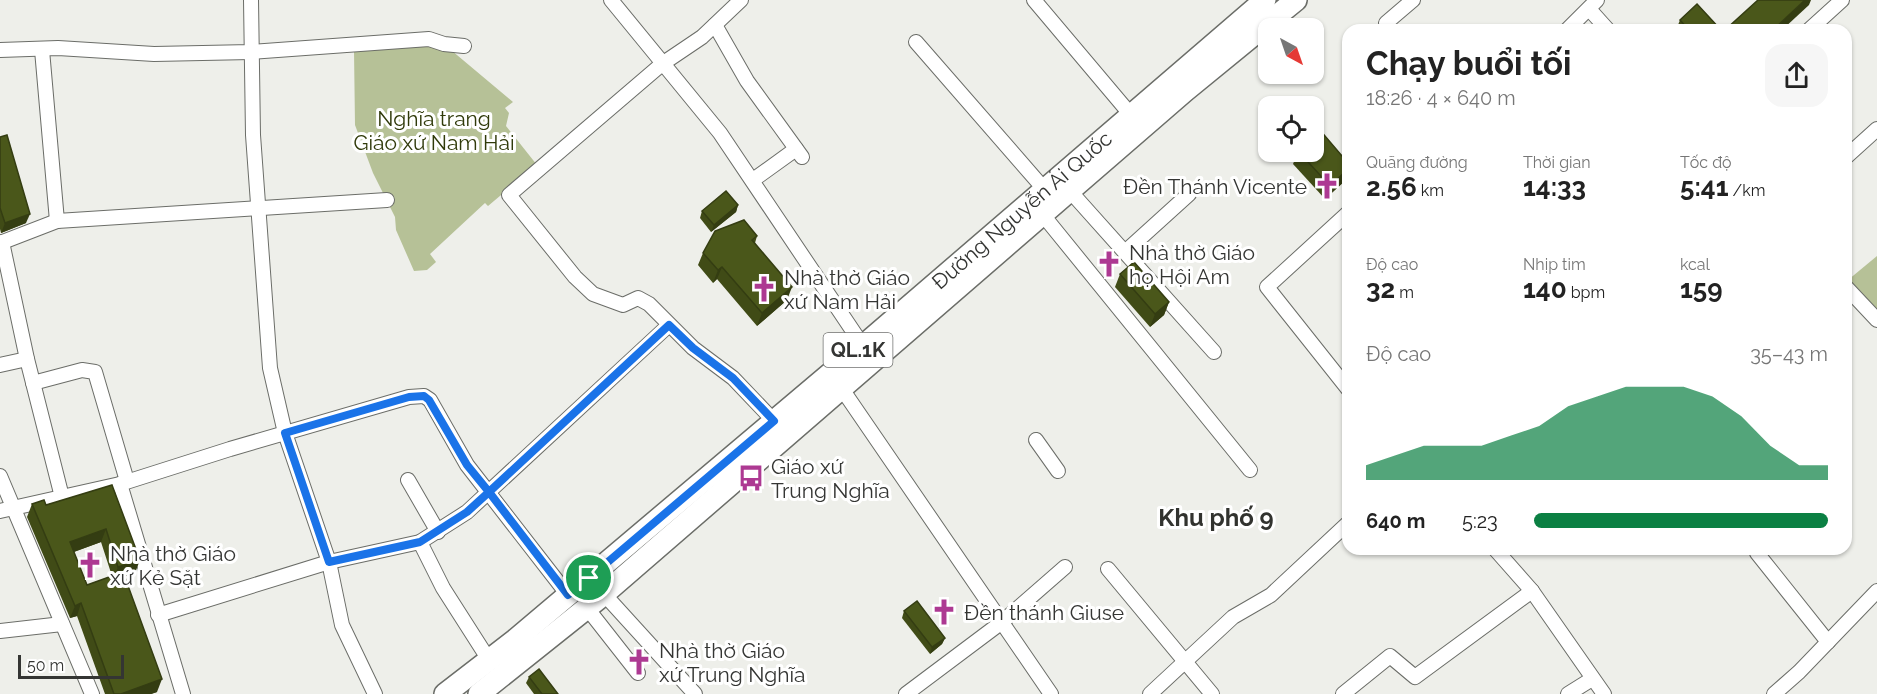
<!DOCTYPE html>
<html lang="vi">
<meta charset="utf-8">
<style>
body{margin:0;font-family:Raleway,sans-serif;background:#f6f6f6;color:#222;height:100vh;display:flex;flex-direction:column;font-size:22px;white-space:nowrap}
*{box-sizing:border-box;margin:0}
p{font-size:20px;color:#767676}
.icon{flex:none;width:33px;height:33px;fill:none;stroke:currentColor;stroke-width:2;stroke-linecap:round;stroke-linejoin:round}
.map{position:relative;flex:1;overflow:hidden}
.sheet{position:absolute;left:1342px;top:24px;width:510px;height:531px;display:flex;flex-direction:column;background:#fff;border-radius:18px;box-shadow:0 2px 4px #0004}
.sheet>*{flex:none}
.needle{width:39px;rotate:140deg}
.buttons{position:absolute;left:1258px;top:18px;display:grid;gap:12px}
.buttons a{display:grid;place-items:center;width:66px;height:66px;border-radius:12px;background:#fff;box-shadow:0 2px 4px #0004;font-size:30px}
.scale{position:absolute;left:18px;bottom:15px;width:106px;box-sizing:border-box;padding-left:6px;border:3px solid #343533;border-top:0;font-size:16px;line-height:21px;white-space:nowrap;color:#343533;-webkit-text-stroke:4px #fff;paint-order:stroke}
.pin{position:absolute;display:grid;place-items:center;width:51px;height:51px;color:#fff;margin:-26px;border:3px solid #fff;border-radius:50%;box-shadow:0 2px 6px #0007}
.round{display:grid;place-items:center;flex:none;width:63px;height:63px;border-radius:18px;background:#f6f6f6}
.headline{display:flex;align-items:center;justify-content:space-between;height:102px;padding:0 24px}
h1{font-size:33px;font-weight:700;line-height:45px}
.stats{display:grid;grid-template-columns:repeat(3,1fr);gap:9px;height:102px;padding:6px 24px}
.stats div{display:grid;align-content:center}
.stats b{font-size:26px;font-weight:700}
.stats small{font-size:16px;font-weight:400}
.stats p{font-size:16px}
.chart{height:168px;padding:12px 24px}
.chart p{display:flex;justify-content:space-between}
.chart svg{width:100%;height:108px;margin-top:6px;fill:#0b8043;opacity:.7}
ul{padding:0 24px;list-style:none;font-size:20px}
li{display:grid;grid-template-columns:96px 72px 1fr;align-items:center;height:45px}
li i{height:15px;border-radius:8px;background:#0b8043}
.map>svg:first-child{display:block}
.green{fill:#b6c197}
.lines{fill:none;stroke-linecap:round;stroke-linejoin:round}
.street-casing{stroke:#6b6d68;stroke-width:16}
.primary-casing{stroke:#6b6d68;stroke-width:24}
.street{stroke:#fff;stroke-width:14}
.primary{stroke:#fff;stroke-width:21}
.wall{fill:#404b16;fill-rule:evenodd}
.shaded-wall{fill:#343d12}
.building{fill:#4a571a;stroke:#343d12;stroke-width:1.5}
.route-casing{stroke:#fff;stroke-width:12}
.route{stroke:#1a73e8;stroke-width:8}
.labels{text-anchor:middle;dominant-baseline:central;stroke-width:6;stroke-linejoin:round;paint-order:stroke}
.shield{fill:#fff;stroke:#717270;stroke-width:1.5}
.shield-label{font-size:20px;font-weight:bold;fill:#343533}
.park-label{font-size:21px;fill:#303a0a;stroke:#fff}
.poi-label{font-size:21px;fill:#343533;stroke:#fff;text-anchor:start}
.street-label{font-size:21px;fill:#343533;stroke:#fff}
.quarter-label{font-size:24px;font-weight:bold;fill:#32332f;stroke:#fff}
</style>
<div class="map">
<svg width="1877" height="694" viewBox="0 0 1877 694">
<rect width="100%" height="100%" fill="#eeefea"/>
<!-- green -->
<g class="green">
<path d="M 428,44 L 451,50 L 513,102 L 505,108 L 509,113 L 506,126 L 537,165 L 488,206 L 485,203 L 430,254 L 436,262 L 427,270 L 414,271 L 396,230 L 395,217 L 373,173 L 355,125 L 354,51 Z"/>
<path d="M 1877,256 L 1877,312 L 1848,280 Z"/>
</g>
<g class="lines">
<!-- street casing -->
<g class="street-casing">
<g id="street">
<path d="M 251,0 L 253,135 L 270,368 L 285,433 L 329,562 L 342,625 L 375,694"/>
<path d="M 611,0 L 720,133 L 863,346"/>
<path d="M 741,0 L 702,37 L 662,64 L 509,195 L 575,277 L 593,294 L 623,305 L 638,298 L 649,304 L 693,348 L 733,378 L 774,421"/>
<path d="M 1034,0 L 1131,115"/>
<path d="M 1590,10 L 1608,30"/>
<path d="M 1386,23 L 1413,0"/>
<path d="M 715,25 L 747,81 L 802,157"/>
<path d="M 1567,30 L 1597,0"/>
<path d="M 1809,30 L 1842,0"/>
<path d="M 916,42 L 1045,190"/>
<path d="M 0,50 L 58,48 L 154,54 L 251,52 L 429,39 L 444,44 L 464,46"/>
<path d="M 42,50 L 57,221"/>
<path d="M 1846,157 L 1877,129"/>
<path d="M 753,180 L 796,149"/>
<path d="M 1070,191 L 1214,352"/>
<path d="M 1348,213 L 1267,287 L 1348,389"/>
<path d="M 1043,215 L 1250,470"/>
<path d="M 2,242 L 27,359 L 62,497"/>
<path d="M 0,243 L 57,221 L 387,200"/>
<path d="M 1125,252 L 1189,194"/>
<path d="M 1846,287 L 1877,320"/>
<path d="M 0,365 L 27,359"/>
<path d="M 33,383 L 82,370 L 95,372 L 127,481"/>
<path d="M 842,389 L 1051,694"/>
<path d="M 1036,440 L 1058,471"/>
<path d="M 0,476 L 92,694"/>
<path d="M 408,480 L 438,532"/>
<path d="M 120,484 L 183,694"/>
<path d="M 0,511 L 120,484 L 230,449 L 409,397 L 424,396 L 430,400 L 467,465 L 568,595"/>
<path d="M 420,542 L 443,588 L 489,660"/>
<path d="M 1495,549 L 1532,591 L 1604,694"/>
<path d="M 1757,553 L 1828,642"/>
<path d="M 1108,569 L 1212,694"/>
<path d="M 604,594 L 695,694"/>
<path d="M 587,608 L 638,673"/>
<path d="M 158,615 L 329,562 L 420,542 L 467,512 L 669,325"/>
<path d="M 0,631 L 62,624"/>
<path d="M 906,694 L 1002,622 L 1065,567"/>
<path d="M 1150,694 L 1233,617 L 1271,595 L 1348,523"/>
<path d="M 1343,694 L 1390,656 L 1415,677 L 1532,591"/>
<path d="M 1568,694 L 1592,679"/>
<path d="M 1774,694 L 1799,672 L 1877,591"/>
</g>
</g>
<!-- primary casing -->
<g class="primary-casing">
<g id="primary">
<path id="s1" d="M 445,694 L 515,640 L 863,346 L 1265,0"/>
<path d="M 479,694 L 598,599 L 1186,90 L 1296,0"/>
</g>
</g>
<!-- street -->
<use href="#street" class="street"/>
<!-- primary -->
<use href="#primary" class="primary"/>
</g>
<!-- wall -->
<g class="wall">
<path d="M 1680,20 L 1721,30 L 1676,30 Z"/>
<path d="M 0,137 L 26,223 L 1,233 L 0,229 Z"/>
<path d="M 1298,152 L 1314,152 L 1348,163 L 1348,175 L 1347,179 L 1325,199 L 1293,164 Z"/>
<path d="M 738,205 L 736,212 L 711,232 L 700,218 L 702,211 Z"/>
<path d="M 757,236 L 755,243 L 787,300 L 757,326 L 717,279 L 713,283 L 698,265 L 703,253 Z"/>
<path d="M 1120,274 L 1169,302 L 1164,315 L 1150,327 L 1115,287 Z"/>
<path d="M 112,485 L 135,573 L 125,576 L 157,692 L 151,694 L 105,694 L 77,616 L 70,618 L 27,517 L 32,504 L 46,505 ZM 101,542 L 112,576 L 87,585 L 74,552 Z"/>
<path d="M 904,611 L 945,638 L 942,644 L 930,654 L 902,618 Z"/>
<path d="M 529,677 L 558,694 L 534,694 L 526,683 Z"/>
</g>
<!-- shaded-wall -->
<g class="shaded-wall">
<path d="M 1805,0 L 1811,0 L 1809,5 L 1782,30 L 1773,30 Z"/>
<path d="M 1348,169 L 1348,175 L 1347,179 L 1325,199 L 1330,186 Z"/>
<path d="M 738,205 L 736,212 L 711,232 L 714,225 Z"/>
<path d="M 30,214 L 26,223 L 1,233 L 5,223 Z"/>
<path d="M 722,267 L 717,279 L 713,283 L 718,270 Z"/>
<path d="M 792,287 L 787,300 L 757,326 L 762,313 Z"/>
<path d="M 1169,302 L 1164,315 L 1150,327 L 1155,314 Z"/>
<path d="M 106,529 L 101,542 L 65,555 L 70,542 Z"/>
<path d="M 140,560 L 135,573 L 113,580 L 118,567 Z"/>
<path d="M 81,603 L 77,616 L 70,618 L 75,606 Z"/>
<path d="M 945,638 L 942,644 L 930,654 L 932,647 Z"/>
<path d="M 162,679 L 157,692 L 151,694 L 121,694 Z"/>
</g>
<!-- building -->
<g class="building">
<path d="M 1758,0 L 1805,0 L 1773,30 L 1725,30 Z"/>
<path d="M 1697,4 L 1721,30 L 1689,30 L 1680,20 Z"/>
<path d="M 1319,129 L 1348,163 L 1348,169 L 1330,186 L 1299,152 L 1314,152 L 1314,134 Z"/>
<path d="M 7,135 L 30,214 L 5,223 L 0,208 L 0,137 Z"/>
<path d="M 726,191 L 738,205 L 714,225 L 702,211 Z"/>
<path d="M 744,220 L 757,236 L 752,240 L 792,287 L 762,313 L 722,267 L 718,270 L 703,253 L 715,231 Z"/>
<path d="M 1134,262 L 1169,302 L 1155,314 L 1120,274 Z"/>
<path d="M 112,485 L 140,560 L 118,567 L 106,529 L 70,542 L 87,585 L 123,572 L 162,679 L 121,694 L 114,694 L 81,603 L 75,606 L 32,504 L 44,500 L 46,505 Z"/>
<path d="M 917,601 L 945,638 L 932,647 L 904,611 Z"/>
<path d="M 539,669 L 558,694 L 542,694 L 529,677 Z"/>
</g>
<g class="lines">
<!-- route casing -->
<g class="route-casing">
<path id="route" d="M 589,578 L 568,595 L 489,492 L 467,512 L 420,542 L 329,562 L 285,433 L 409,397 L 424,396 L 429,400 L 467,465 L 489,492 L 669,325 L 693,348 L 733,378 L 774,421 L 589,578"/>
</g>
<!-- route -->
<use href="#route" class="route"/>
</g>
<!-- icons -->
<defs>
<g id="church-bare" transform="scale(2.07)"><path d="M-1.2-6h2.4v3.5h3.3v2.4h-3.3V6h-2.4V-.1h-3.3v-2.4h3.3Z" fill="#ad3992" stroke="#fff" stroke-width="2.5" paint-order="stroke"/></g>
<g id="bus-bare" transform="scale(2.07)"><path d="M-5-6H5V4H4V6H2V4H-2V6H-4V4H-5ZM-3.5-4V0h7V-4ZM-3.5 1.2v1.5H-2V1.2ZM2 1.2v1.5H3.5V1.2Z" fill="#ad3992" stroke="#fff" stroke-width="2.5" paint-order="stroke"/></g>
</defs>
<g fill-rule="evenodd">
<use href="#church-bare" x="1327" y="186"/>
<use href="#church-bare" x="1109" y="264"/>
<use href="#church-bare" x="764" y="289"/>
<use href="#bus-bare" x="751" y="478"/>
<use href="#church-bare" x="90" y="565"/>
<use href="#church-bare" x="944" y="612"/>
<use href="#church-bare" x="639" y="662"/>
</g>
<g class="labels">
<!-- shield labels -->
<rect class="shield" x="823.5" y="333" width="69" height="34" rx="4.5"/>
<g class="shield-label">
<text x="858" y="350">QL.1K</text>
</g>
<!-- park labels -->
<g class="park-label">
<text x="434" y="118">Nghĩa trang<tspan x="434" dy="24">Giáo xứ Nam Hải</tspan></text>
</g>
<!-- poi labels -->
<g class="poi-label">
<text x="1307" y="186" text-anchor="end">Đền Thánh Vicente</text>
<text x="1129" y="252">Nhà thờ Giáo<tspan x="1129" dy="24">họ Hội Am</tspan></text>
<text x="784" y="277">Nhà thờ Giáo<tspan x="784" dy="24">xứ Nam Hải</tspan></text>
<text x="771" y="466">Giáo xứ<tspan x="771" dy="24">Trung Nghĩa</tspan></text>
<text x="110" y="553">Nhà thờ Giáo<tspan x="110" dy="24">xứ Kẻ Sặt</tspan></text>
<text x="964" y="612">Đền thánh Giuse</text>
<text x="659" y="650">Nhà thờ Giáo<tspan x="659" dy="24">xứ Trung Nghĩa</tspan></text>
</g>
<!-- street labels -->
<g class="street-label">
<text stroke="none"><textPath href="#s1" startOffset="753">Đường Nguyễn Ái Quốc</textPath></text>
</g>
<!-- quarter labels -->
<g class="quarter-label">
<text x="1216" y="517">Khu phố 9</text>
</g>
</g>
</svg>
<div class="buttons">
<a><svg class="needle" viewBox="-14 -14 28 28"><path d="M0-13l5 13h-10z" fill="#e53935"/><path d="M0 13l5-13h-10z" fill="#767676"/></svg></a>
<a><svg class="icon" aria-label="locate" viewBox="0 0 24 24"><circle cx="12" cy="12" r="6"/><path d="M12 2v4M12 18v4M2 12h4M18 12h4"/></svg></a>
</div>
<div class="scale">50 m</div>
<div class="pin" style="left:589px;top:578px;background:#1e9e55"><svg class="icon" aria-label="arrive" viewBox="0 0 24 24"><path d="M6 21V4h12l-3 4 3 4H6"/></svg></div>
<section class="sheet">
<div class="headline"><div><h1>Chạy buổi tối</h1><p>18:26 · 4 × 640 m</p></div><a class="round"><svg class="icon" aria-label="share" viewBox="0 0 24 24"><path d="M12 15V3M7 8l5-5 5 5M5 13v7h14v-7"/></svg></a></div>
<div class="stats">
<div><p>Quãng đường</p><b>2.56<small> km</small></b></div>
<div><p>Thời gian</p><b>14:33</b></div>
<div><p>Tốc độ</p><b>5:41<small> /km</small></b></div>
</div>
<div class="stats">
<div><p>Độ cao</p><b>32<small> m</small></b></div>
<div><p>Nhịp tim</p><b>140<small> bpm</small></b></div>
<div><p>kcal</p><b>159</b></div>
</div>
<div class="chart"><p><span>Độ cao</span>35–43 m</p>
<svg viewBox="0 0 160 44" preserveAspectRatio="none"><path d="M0 44V38L10 34L20 30L30 30L40 30L50 26L60 22L70 14L80 10L90 6L100 6L110 6L120 10L130 18L140 30L150 38L160 38V44z"/></svg>
</div>
<ul>
<li><b>640 m</b>5:23<i style="width:100%"></i></li>
</ul>
</section>
</div>
